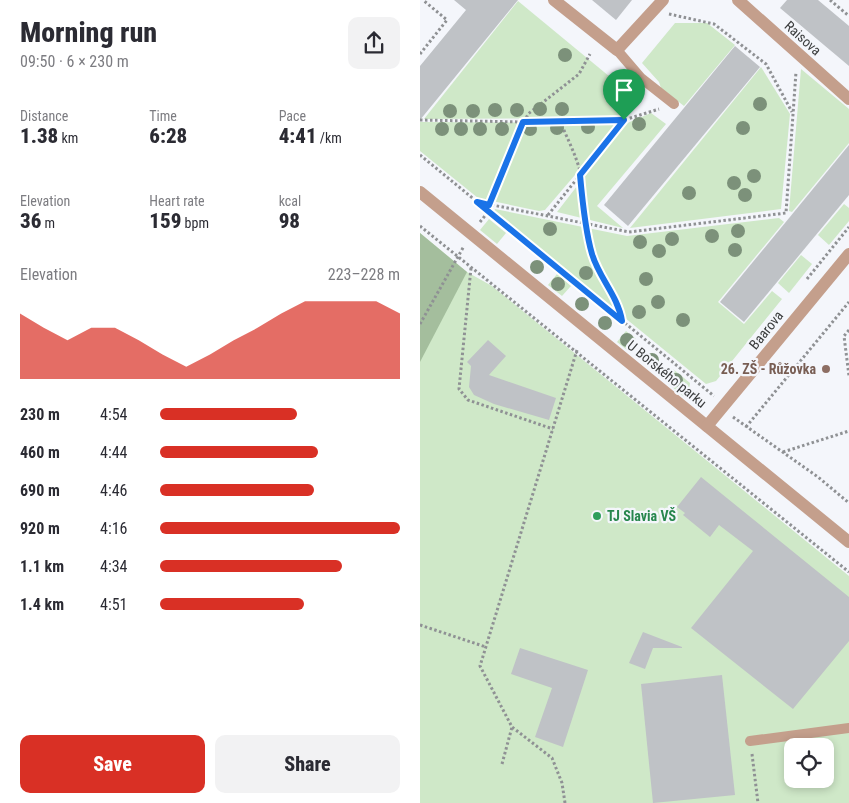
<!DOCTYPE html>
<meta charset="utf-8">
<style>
body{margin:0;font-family:"Roboto Condensed",sans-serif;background:#f2f2f3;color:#2b2b33;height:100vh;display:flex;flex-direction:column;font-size:19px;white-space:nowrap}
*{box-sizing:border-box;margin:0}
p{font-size:16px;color:#7c7c81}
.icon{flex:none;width:28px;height:28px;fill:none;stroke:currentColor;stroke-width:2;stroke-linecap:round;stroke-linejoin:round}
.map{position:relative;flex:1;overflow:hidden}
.side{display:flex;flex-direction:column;background:#fff;width:420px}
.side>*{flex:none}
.controls{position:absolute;left:364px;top:738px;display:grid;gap:10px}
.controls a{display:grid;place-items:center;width:50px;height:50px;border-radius:10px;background:#fff;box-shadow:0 2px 8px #0003;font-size:25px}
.pin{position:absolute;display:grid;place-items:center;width:42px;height:42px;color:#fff;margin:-51px -21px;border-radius:50% 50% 50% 0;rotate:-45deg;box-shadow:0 0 5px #0007}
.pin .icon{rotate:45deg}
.round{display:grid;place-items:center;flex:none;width:52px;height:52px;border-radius:10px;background:#f2f2f3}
.head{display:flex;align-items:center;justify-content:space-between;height:85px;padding:0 20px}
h1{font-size:28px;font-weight:800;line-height:38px}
.stats{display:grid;grid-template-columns:repeat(3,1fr);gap:8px;height:85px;padding:5px 20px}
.stats div{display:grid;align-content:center}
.stats b{font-size:21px;font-weight:800}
.stats small{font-size:14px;font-weight:400}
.stats p{font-size:14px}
.chart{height:140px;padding:10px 20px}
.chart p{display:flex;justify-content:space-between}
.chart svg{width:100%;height:90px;margin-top:5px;fill:#d93025;opacity:.7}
.cta{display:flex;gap:10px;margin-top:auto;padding:10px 20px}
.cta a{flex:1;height:58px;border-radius:10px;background:#d93025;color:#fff;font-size:20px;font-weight:800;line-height:58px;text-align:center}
.cta a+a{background:#f2f2f3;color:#2b2b33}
ul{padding:0 20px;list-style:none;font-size:16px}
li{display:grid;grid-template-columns:80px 60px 1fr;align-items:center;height:38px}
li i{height:12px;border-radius:6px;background:#d93025}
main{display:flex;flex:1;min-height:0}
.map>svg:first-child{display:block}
.green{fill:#cfe8c8;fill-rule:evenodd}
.forest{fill:#a4be9d}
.building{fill:#bfc2c6}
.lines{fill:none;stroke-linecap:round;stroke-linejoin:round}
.path{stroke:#8f9194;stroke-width:3;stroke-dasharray:2.5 2.5;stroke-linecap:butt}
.lane{stroke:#c49f8c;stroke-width:10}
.street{stroke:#c49f8c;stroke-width:12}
.tree{fill:#7c917a}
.route-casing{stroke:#fff;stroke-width:10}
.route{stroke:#1a73e8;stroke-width:6}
.education-dot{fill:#8d6e63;stroke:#f4f6fb;stroke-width:2}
.leisure-dot{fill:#2e9e5b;stroke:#f4f6fb;stroke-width:2}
.labels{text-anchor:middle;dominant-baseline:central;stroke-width:4.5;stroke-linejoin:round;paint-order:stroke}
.street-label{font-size:14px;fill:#3b3d3e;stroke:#f4f6fb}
.education-label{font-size:14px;font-weight:bold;fill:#785e54;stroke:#f4f6fb;text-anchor:end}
.leisure-label{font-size:14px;font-weight:bold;fill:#27864d;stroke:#f4f6fb;text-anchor:start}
</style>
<main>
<section class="side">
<div class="head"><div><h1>Morning run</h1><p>09:50 · 6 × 230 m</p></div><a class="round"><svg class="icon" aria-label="share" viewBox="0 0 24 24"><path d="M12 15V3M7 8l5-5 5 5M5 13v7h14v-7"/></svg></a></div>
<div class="stats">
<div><p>Distance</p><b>1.38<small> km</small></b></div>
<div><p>Time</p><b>6:28</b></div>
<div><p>Pace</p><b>4:41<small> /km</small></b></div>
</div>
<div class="stats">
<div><p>Elevation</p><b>36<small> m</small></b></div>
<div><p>Heart rate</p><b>159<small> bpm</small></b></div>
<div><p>kcal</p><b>98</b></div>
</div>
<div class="chart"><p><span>Elevation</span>223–228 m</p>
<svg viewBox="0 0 160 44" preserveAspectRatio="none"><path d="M0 44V12L10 19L20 25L30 19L40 19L50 25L60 32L70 38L80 32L90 25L100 19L110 12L120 6L130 6L140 6L150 6L160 12V44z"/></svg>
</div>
<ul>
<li><b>230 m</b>4:54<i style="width:57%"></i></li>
<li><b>460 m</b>4:44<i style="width:66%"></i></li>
<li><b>690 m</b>4:46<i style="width:64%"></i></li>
<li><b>920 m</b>4:16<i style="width:100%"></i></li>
<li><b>1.1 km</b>4:34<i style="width:76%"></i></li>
<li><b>1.4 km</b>4:51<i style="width:60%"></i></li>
</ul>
<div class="cta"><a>Save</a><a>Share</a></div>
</section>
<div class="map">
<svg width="429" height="803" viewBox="0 0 429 803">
<rect width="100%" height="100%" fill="#f4f6fb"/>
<!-- green -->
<g class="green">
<path d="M 98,1 L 201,86 L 200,118 L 4,119 Z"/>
<path d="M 255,23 L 287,23 L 315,45 L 264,106 L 241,88 L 239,82 L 222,63 Z"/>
<path d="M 341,67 L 370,114 L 361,209 L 210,228 Z"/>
<path d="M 381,69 L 429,109 L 429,143 L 372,212 L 369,211 Z"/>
<path d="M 231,113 L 246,124 L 177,206 L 203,228 L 137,212 L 205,124 Z"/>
<path d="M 0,122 L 194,123 L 196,127 L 125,210 L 119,211 L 58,198 L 0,151 Z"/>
<path d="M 424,204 L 429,208 L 429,221 L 409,245 L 398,235 Z"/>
<path d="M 75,209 L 207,236 L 359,218 L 364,222 L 298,302 L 324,324 L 352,291 L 362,299 L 296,381 L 286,384 L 74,211 Z"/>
<path d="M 69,219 L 86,233 L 77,244 L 60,230 Z"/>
<path d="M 0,233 L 47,272 L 72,286 L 429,576 L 429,803 L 0,803 ZM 372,746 L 405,746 L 405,779 L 372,779 Z"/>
<path d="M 381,255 L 392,264 L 369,293 L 358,283 Z"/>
<path d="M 137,274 L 151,286 L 142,296 L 128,285 Z"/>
<path d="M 206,331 L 216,339 L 207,350 L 197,342 Z"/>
<path d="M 253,369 L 270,383 L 269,391 L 264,397 L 244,380 Z"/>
</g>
<!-- forest -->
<path class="forest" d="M 0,233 L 47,272 L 0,362 Z"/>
<!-- building -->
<g class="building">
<path d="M 34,0 L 98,0 L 0,120 L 0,66 L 46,10 Z"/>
<path d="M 172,0 L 212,0 L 196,20 Z"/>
<path d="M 367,0 L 398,0 L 429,26 L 429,66 L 360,8 Z"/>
<path d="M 315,46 L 340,67 L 208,226 L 184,205 Z"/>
<path d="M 429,145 L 429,195 L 324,322 L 300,302 Z"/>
<path d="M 68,340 L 86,356 L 69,375 L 136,398 L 129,420 L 74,404 L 54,395 L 49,387 L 51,366 L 47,362 Z"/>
<path d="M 281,477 L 429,597 L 429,641 L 373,709 L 271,628 L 333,551 L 299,525 L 290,537 L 263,515 L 265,513 L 257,507 Z"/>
<path d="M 223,632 L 262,647 L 262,648 L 233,648 L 225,669 L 209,663 Z"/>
<path d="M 100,648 L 168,670 L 143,747 L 115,737 L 132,688 L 91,674 Z"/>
<path d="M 302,675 L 315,795 L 233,803 L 221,684 Z"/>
</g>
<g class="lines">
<!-- path -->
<g class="path">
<path d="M 410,0 L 429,16"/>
<path d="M 249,14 L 294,24 L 346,64 L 372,112"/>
<path d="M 0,54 L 27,20 L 3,0"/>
<path d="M 0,120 L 103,122 L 204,120 L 239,109"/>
<path d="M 140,121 C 147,138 157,157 161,175 C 165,201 164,229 172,254 C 180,278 198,296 202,321"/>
<path d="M 0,155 L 294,396"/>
<path d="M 57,202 L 209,232 L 366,213 L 376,72"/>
<path d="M 69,205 L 108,114 L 159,74 L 170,54"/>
<path d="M 128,215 L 204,120 L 203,83"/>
<path d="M 60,222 L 68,212"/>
<path d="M 0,226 L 429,572"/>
<path d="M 51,268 L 39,389 L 48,400 L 133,429"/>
<path d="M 387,279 L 429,227"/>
<path d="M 0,324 L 44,246"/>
<path d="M 429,330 L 424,336 L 429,376"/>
<path d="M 313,417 L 398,477 L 429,503"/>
<path d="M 326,427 L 429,302"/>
<path d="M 363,452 L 429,431"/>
<path d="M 0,625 L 66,647"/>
<path d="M 332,754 L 338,803"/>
<path d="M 82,764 L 92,727"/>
<path d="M 145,803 L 142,783 L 132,758 L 92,727 L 60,666 L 157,350"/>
</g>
<!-- lane -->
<g class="lane">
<path d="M 197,50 L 221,78 L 254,104"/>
<path d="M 330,741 L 429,728"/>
</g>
<!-- street -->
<g class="street">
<path d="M 134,0 L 197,50 L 243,0"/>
<path d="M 318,0 L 429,99"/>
<path d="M 0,192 L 429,542"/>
<path d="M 287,426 L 429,254"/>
</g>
</g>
<!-- trees -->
<g class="tree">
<circle cx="145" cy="55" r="7"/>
<circle cx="340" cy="104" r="7"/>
<circle cx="120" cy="109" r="7"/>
<circle cx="142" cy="109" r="7"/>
<circle cx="75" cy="110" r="7"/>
<circle cx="97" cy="110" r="7"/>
<circle cx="30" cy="111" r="7"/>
<circle cx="53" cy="111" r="7"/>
<circle cx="219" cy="124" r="7"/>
<circle cx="168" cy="127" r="7"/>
<circle cx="137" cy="128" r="7"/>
<circle cx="323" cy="128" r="7"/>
<circle cx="22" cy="129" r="7"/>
<circle cx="41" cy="129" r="7"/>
<circle cx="60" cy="129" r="7"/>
<circle cx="82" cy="129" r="7"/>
<circle cx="110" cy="129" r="7"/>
<circle cx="334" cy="176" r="7"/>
<circle cx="314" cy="183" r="7"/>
<circle cx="269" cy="193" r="7"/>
<circle cx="325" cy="195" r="7"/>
<circle cx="130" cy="229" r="7"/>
<circle cx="318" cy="231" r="7"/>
<circle cx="292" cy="236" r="7"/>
<circle cx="252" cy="239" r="7"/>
<circle cx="220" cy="242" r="7"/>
<circle cx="315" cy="250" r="7"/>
<circle cx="239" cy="251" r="7"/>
<circle cx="117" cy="267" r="7"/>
<circle cx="166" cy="273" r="7"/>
<circle cx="226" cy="279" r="7"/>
<circle cx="138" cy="284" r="7"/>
<circle cx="238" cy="302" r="7"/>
<circle cx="162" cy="304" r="7"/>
<circle cx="219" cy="312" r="7"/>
<circle cx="263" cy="320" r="7"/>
<circle cx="185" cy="323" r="7"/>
<circle cx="207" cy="340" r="7"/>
<circle cx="232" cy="360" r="7"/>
<circle cx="256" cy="380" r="7"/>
</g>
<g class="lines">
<!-- route casing -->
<g class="route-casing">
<path id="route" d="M 204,120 L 160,175 C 162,197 166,234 172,254 C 179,278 198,296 202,321 L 57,202 L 69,205 L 103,122 Z"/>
</g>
<!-- route -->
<use href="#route" class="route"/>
</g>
<!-- markers -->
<circle class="education-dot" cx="406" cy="369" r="5"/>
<circle class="leisure-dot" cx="177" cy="516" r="5"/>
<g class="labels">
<!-- street labels -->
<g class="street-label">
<text transform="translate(383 38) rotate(42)">Raisova</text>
<text transform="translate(346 330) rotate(-51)">Baarova</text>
<text transform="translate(247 374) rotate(39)">U Borského parku</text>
</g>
<!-- education labels -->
<g class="education-label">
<text x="396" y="369">26. ZŠ - Růžovka</text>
</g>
<!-- leisure labels -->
<g class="leisure-label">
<text x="187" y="516">TJ Slavia VŠ</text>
</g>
</g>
</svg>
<div class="controls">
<a><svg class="icon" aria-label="locate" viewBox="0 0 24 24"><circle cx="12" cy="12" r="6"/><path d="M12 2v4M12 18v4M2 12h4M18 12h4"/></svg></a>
</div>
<div class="pin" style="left:204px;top:120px;background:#1e9e55"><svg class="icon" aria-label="arrive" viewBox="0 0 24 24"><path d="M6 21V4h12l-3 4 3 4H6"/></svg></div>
</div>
</main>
